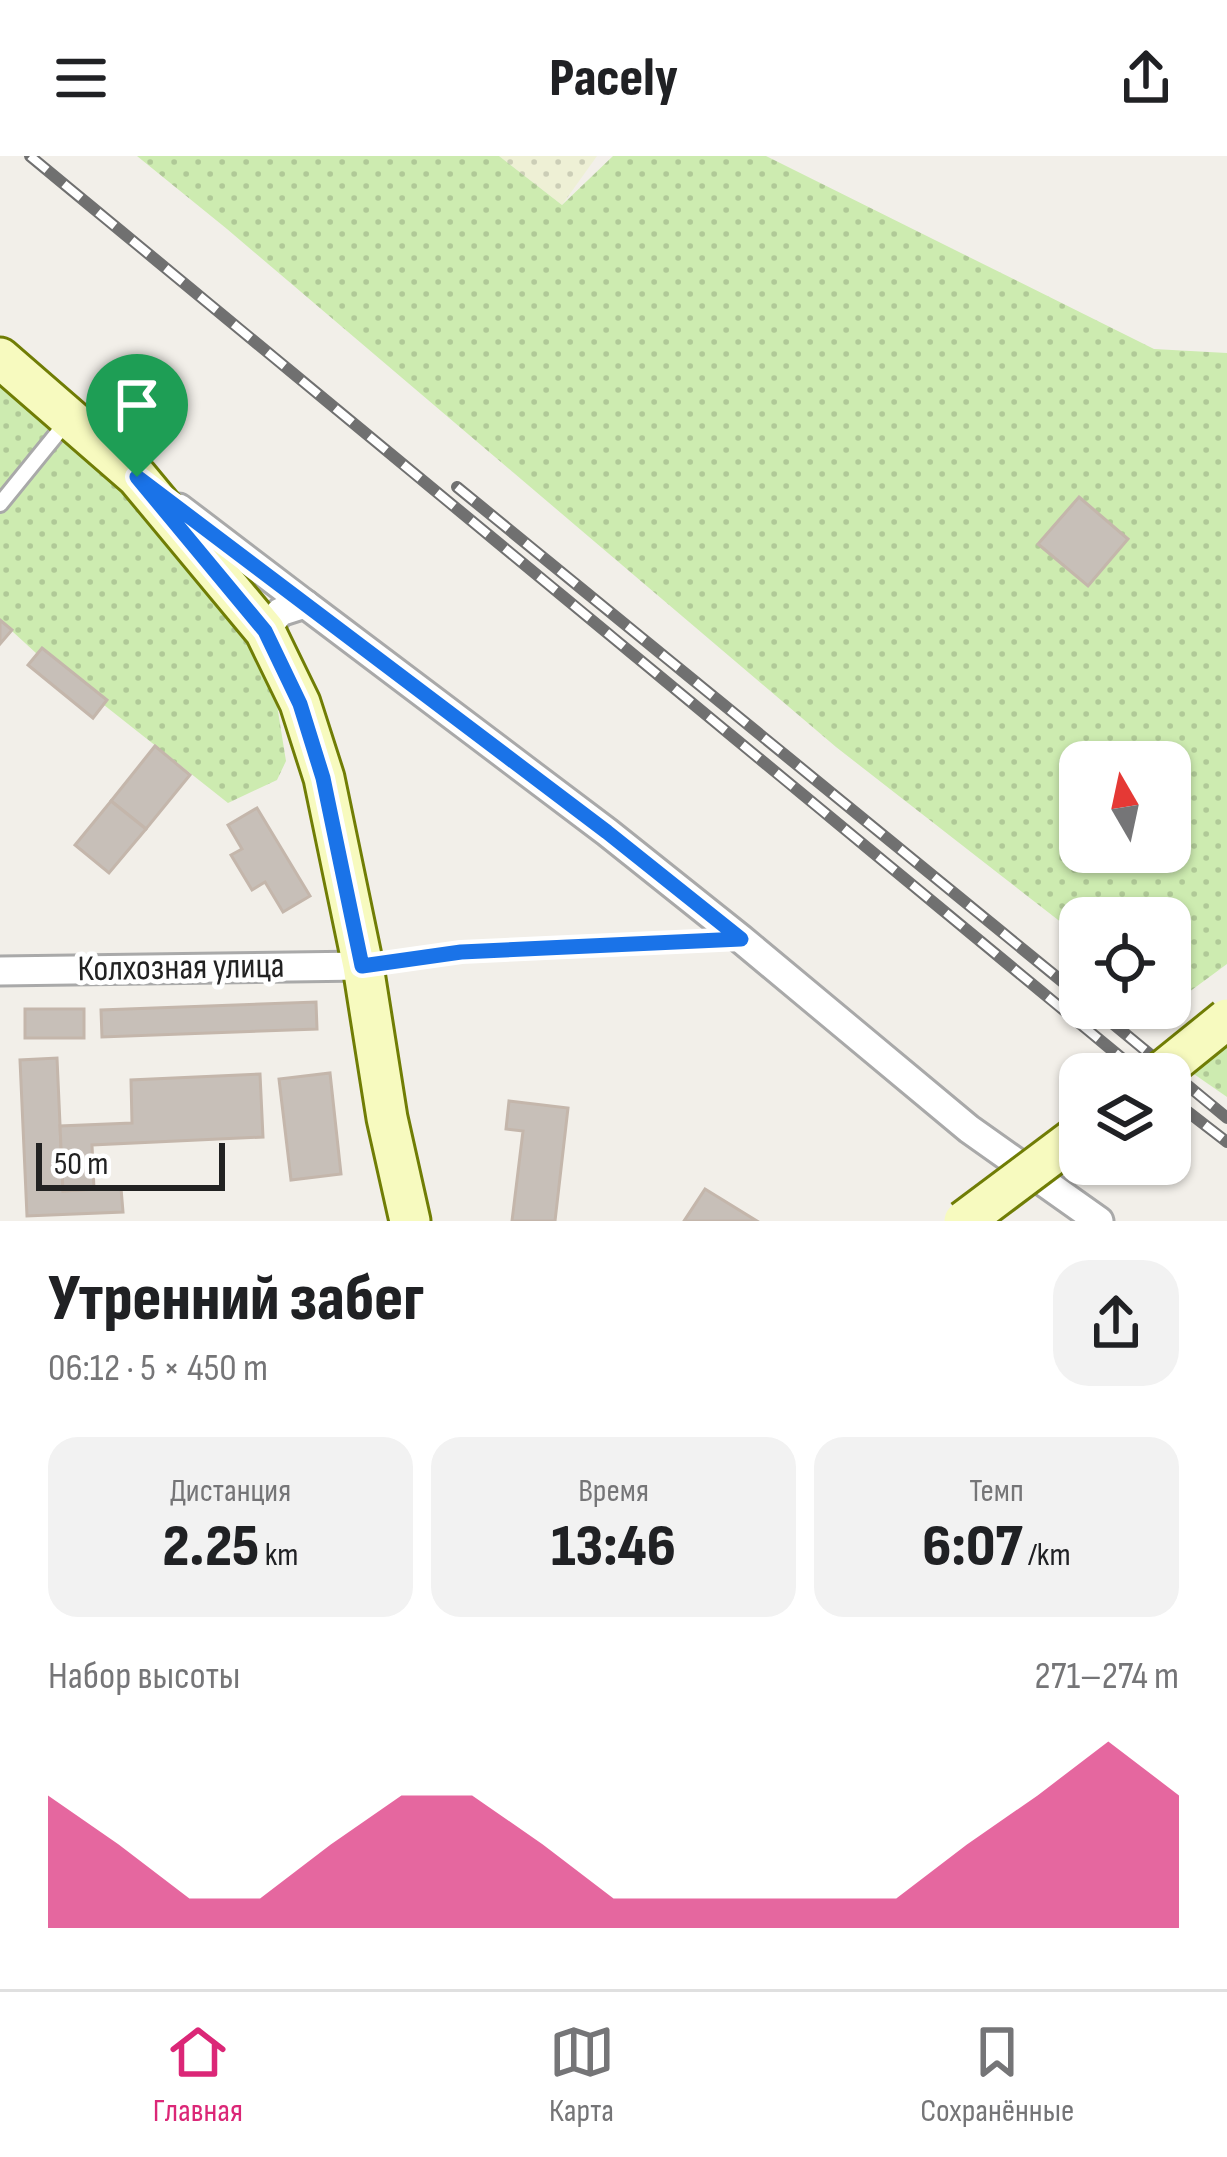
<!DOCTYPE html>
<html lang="ru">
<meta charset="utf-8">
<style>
body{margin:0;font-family:"Sofia Sans Condensed",sans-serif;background:#f2f2f2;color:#202124;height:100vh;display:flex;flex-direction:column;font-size:45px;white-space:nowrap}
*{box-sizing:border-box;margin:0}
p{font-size:39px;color:#757577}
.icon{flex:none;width:66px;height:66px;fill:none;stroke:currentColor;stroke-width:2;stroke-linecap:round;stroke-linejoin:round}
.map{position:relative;height:1065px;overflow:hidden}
.details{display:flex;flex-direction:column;background:#fff;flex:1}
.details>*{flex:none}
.needle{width:78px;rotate:351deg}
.tools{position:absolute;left:1059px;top:585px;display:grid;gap:24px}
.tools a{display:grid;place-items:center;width:132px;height:132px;border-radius:24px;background:#fff;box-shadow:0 3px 9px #0004;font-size:60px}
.scale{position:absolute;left:36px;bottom:30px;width:189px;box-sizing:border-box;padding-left:12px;border:6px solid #222;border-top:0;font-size:33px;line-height:42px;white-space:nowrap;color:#222;-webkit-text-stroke:9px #fff;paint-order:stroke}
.pin{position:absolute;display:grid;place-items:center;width:102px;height:102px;color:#fff;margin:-123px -51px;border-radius:50% 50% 50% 0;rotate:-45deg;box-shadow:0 0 12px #0007}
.pin .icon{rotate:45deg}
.round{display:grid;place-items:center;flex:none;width:126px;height:126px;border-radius:36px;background:#f2f2f2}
.headline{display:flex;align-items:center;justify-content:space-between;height:204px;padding:0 48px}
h1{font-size:66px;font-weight:800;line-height:90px}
.stats{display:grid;grid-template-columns:repeat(3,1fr);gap:18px;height:204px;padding:12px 48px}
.stats div{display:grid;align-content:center;border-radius:30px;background:#f2f2f2;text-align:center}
.stats b{font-size:60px;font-weight:800}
.stats small{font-size:33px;font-weight:400}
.stats p{font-size:33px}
.chart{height:336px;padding:24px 48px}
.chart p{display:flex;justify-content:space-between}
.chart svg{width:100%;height:216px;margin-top:12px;fill:#db2777;opacity:.7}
header{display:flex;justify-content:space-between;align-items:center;height:156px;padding:0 48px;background:#fff;font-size:54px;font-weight:800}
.tabs{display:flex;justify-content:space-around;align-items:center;height:168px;border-top:3px solid #e0e0e0;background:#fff;font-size:33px;color:#757577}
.tabs a{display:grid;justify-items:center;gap:6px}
.tabs .active{color:#db2777}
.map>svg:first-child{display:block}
.farmland{fill:url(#farmland-dots)}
.grass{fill:url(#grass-dots);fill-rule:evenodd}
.building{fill:#c7bfb8;stroke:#c4b6ab;stroke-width:3}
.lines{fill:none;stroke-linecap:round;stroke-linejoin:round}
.lane-casing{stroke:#a9a9a9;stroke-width:20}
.street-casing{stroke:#a9a9a9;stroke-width:33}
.secondary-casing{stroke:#707d05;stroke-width:45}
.lane{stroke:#fff;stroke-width:14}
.street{stroke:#fff;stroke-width:27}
.secondary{stroke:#f7fabf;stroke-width:39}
.rail-casing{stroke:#707070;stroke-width:12}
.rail{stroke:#fff;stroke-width:8;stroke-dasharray:22;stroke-linecap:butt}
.secondary-bridge-casing{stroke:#707d05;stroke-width:45;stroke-linecap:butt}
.secondary-bridge{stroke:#f7fabf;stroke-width:39}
.route-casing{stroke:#fff;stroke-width:24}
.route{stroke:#1a73e8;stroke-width:15}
.labels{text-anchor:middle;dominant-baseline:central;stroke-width:10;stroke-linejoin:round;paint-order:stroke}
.street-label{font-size:36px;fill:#222;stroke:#fff}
</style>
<header><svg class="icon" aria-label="menu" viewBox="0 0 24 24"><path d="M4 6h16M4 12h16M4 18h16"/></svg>Pacely<svg class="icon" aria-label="share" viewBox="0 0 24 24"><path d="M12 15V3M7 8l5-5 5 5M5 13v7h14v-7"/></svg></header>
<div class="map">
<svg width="1227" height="1065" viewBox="0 0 1227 1065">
<defs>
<pattern id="farmland-dots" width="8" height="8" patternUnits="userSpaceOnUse" patternTransform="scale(3)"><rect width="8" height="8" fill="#eef0d5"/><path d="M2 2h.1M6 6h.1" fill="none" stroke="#ccceb7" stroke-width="1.8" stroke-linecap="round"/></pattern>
<pattern id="grass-dots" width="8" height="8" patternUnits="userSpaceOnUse" patternTransform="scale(3)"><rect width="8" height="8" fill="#cdebb0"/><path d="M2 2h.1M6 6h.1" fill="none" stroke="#b0c997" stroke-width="1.8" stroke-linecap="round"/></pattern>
</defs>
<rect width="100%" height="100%" fill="#f2efe9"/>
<!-- farmland -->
<path class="farmland" d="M 499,0 L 597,0 L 562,49 Z"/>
<!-- grass -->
<g class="grass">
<path d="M 137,0 L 499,0 L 562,49 L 613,0 L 766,0 L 1154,193 L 1227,197 L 1227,808 L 1170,850 L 1170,762 L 1080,762 L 1080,781 L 836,591 L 227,73 ZM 1080,606 L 1170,606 L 1170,696 L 1080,696 Z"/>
<path d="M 0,202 L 265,475 L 286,605 L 277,624 L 228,647 L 104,549 L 107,544 L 43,492 L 37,498 L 0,464 Z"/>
<path d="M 1227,891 L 1227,941 L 1191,916 Z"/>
</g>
<!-- building -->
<g class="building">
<path d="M 1079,341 L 1128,383 L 1088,430 L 1038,388 Z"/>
<path d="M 0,464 L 12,474 L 0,488 Z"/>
<path d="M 42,492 L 107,544 L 93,562 L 28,509 Z"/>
<path d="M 155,590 L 190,619 L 146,673 L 111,645 Z"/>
<path d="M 111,645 L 146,673 L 109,717 L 75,689 Z"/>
<path d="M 257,652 L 310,740 L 283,756 L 265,726 L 252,734 L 231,699 L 242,693 L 228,669 Z"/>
<path d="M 316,846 L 317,873 L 102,881 L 101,854 Z"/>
<rect x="25" y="853" width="59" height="29"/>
<path d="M 57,902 L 63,1035 L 121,1032 L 123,1056 L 27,1060 L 20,904 Z"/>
<path d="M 330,917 L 341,1018 L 291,1024 L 279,923 Z"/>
<path d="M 260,918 L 263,981 L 92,989 L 94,1033 L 63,1035 L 60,970 L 132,967 L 131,924 Z"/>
<path d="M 509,945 L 568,952 L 555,1065 L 512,1065 L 523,975 L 506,973 Z"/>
<path d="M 705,1033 L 757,1065 L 684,1065 Z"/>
</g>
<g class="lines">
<!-- lane casing -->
<g class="lane-casing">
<g id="lane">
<path d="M 0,348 L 69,263"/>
<path d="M 368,810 L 462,796 L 734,783"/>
</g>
</g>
<!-- street casing -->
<g class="street-casing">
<g id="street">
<path d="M 179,352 L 305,448"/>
<path d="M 265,475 L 280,456 L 305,448 L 607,676 L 741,783 L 969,973 L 1099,1065"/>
<path d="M 0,815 L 363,810"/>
</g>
</g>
<!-- secondary casing -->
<g class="secondary-casing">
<path id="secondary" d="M 0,202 L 137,321 L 265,475 L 300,547 L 324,622 L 363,810 L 387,962 L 410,1065"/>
</g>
<!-- lane -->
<use href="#lane" class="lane"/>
<!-- street -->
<use href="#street" class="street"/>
<!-- secondary -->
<use href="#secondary" class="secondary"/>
<!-- rail casing -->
<g class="rail-casing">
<g id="rail">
<path d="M 30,0 L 1141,918"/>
<path d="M 457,331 L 1080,840"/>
<path d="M 1094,852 L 1227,962"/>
<path d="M 1170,942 L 1227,986"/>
</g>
</g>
<!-- rail -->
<use href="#rail" class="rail"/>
<!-- secondary-bridge casing -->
<g class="secondary-bridge-casing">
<g id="secondary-bridge">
<path d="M 1159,918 L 1227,863"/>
<path d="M 964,1065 L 1080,978"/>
</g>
</g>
<!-- secondary-bridge -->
<use href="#secondary-bridge" class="secondary-bridge"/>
</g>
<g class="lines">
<!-- route casing -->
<g class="route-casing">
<path id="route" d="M 137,321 L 607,676 L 741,783 L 461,796 L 362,810 L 323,622 L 300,548 L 265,475 Z"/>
</g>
<!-- route -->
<use href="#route" class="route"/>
</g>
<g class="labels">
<!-- street labels -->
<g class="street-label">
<text transform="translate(181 812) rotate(-1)">Колхозная улица</text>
</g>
</g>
</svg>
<div class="tools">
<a><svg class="needle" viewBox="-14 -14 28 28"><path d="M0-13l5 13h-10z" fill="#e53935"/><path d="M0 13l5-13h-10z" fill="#757577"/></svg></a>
<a><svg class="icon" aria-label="locate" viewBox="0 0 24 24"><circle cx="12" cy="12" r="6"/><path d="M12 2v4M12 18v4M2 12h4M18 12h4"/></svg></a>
<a><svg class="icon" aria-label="layers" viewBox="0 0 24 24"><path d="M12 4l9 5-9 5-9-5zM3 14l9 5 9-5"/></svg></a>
</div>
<div class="scale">50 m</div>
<div class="pin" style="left:137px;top:321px;background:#1e9e55"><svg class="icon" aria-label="arrive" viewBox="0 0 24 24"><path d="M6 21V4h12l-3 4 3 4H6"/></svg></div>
</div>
<section class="details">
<div class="headline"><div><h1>Утренний забег</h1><p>06:12 · 5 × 450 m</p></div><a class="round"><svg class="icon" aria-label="share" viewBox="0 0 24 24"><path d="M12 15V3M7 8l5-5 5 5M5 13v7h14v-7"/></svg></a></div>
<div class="stats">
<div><p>Дистанция</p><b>2.25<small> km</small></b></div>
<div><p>Время</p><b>13:46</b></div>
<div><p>Темп</p><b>6:07<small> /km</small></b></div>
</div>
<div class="chart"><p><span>Набор высоты</span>271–274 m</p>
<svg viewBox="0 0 160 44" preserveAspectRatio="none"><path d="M0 44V17L10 27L20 38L30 38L40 27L50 17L60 17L70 27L80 38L90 38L100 38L110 38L120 38L130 27L140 17L150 6L160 17V44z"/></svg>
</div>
</section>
<nav class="tabs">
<a class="active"><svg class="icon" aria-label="home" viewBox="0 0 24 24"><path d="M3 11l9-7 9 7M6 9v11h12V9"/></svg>Главная</a>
<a><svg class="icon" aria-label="map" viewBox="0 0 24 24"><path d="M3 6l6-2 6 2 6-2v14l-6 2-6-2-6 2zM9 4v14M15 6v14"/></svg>Карта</a>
<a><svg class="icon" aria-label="saved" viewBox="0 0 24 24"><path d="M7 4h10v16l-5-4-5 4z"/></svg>Сохранённые</a>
</nav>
